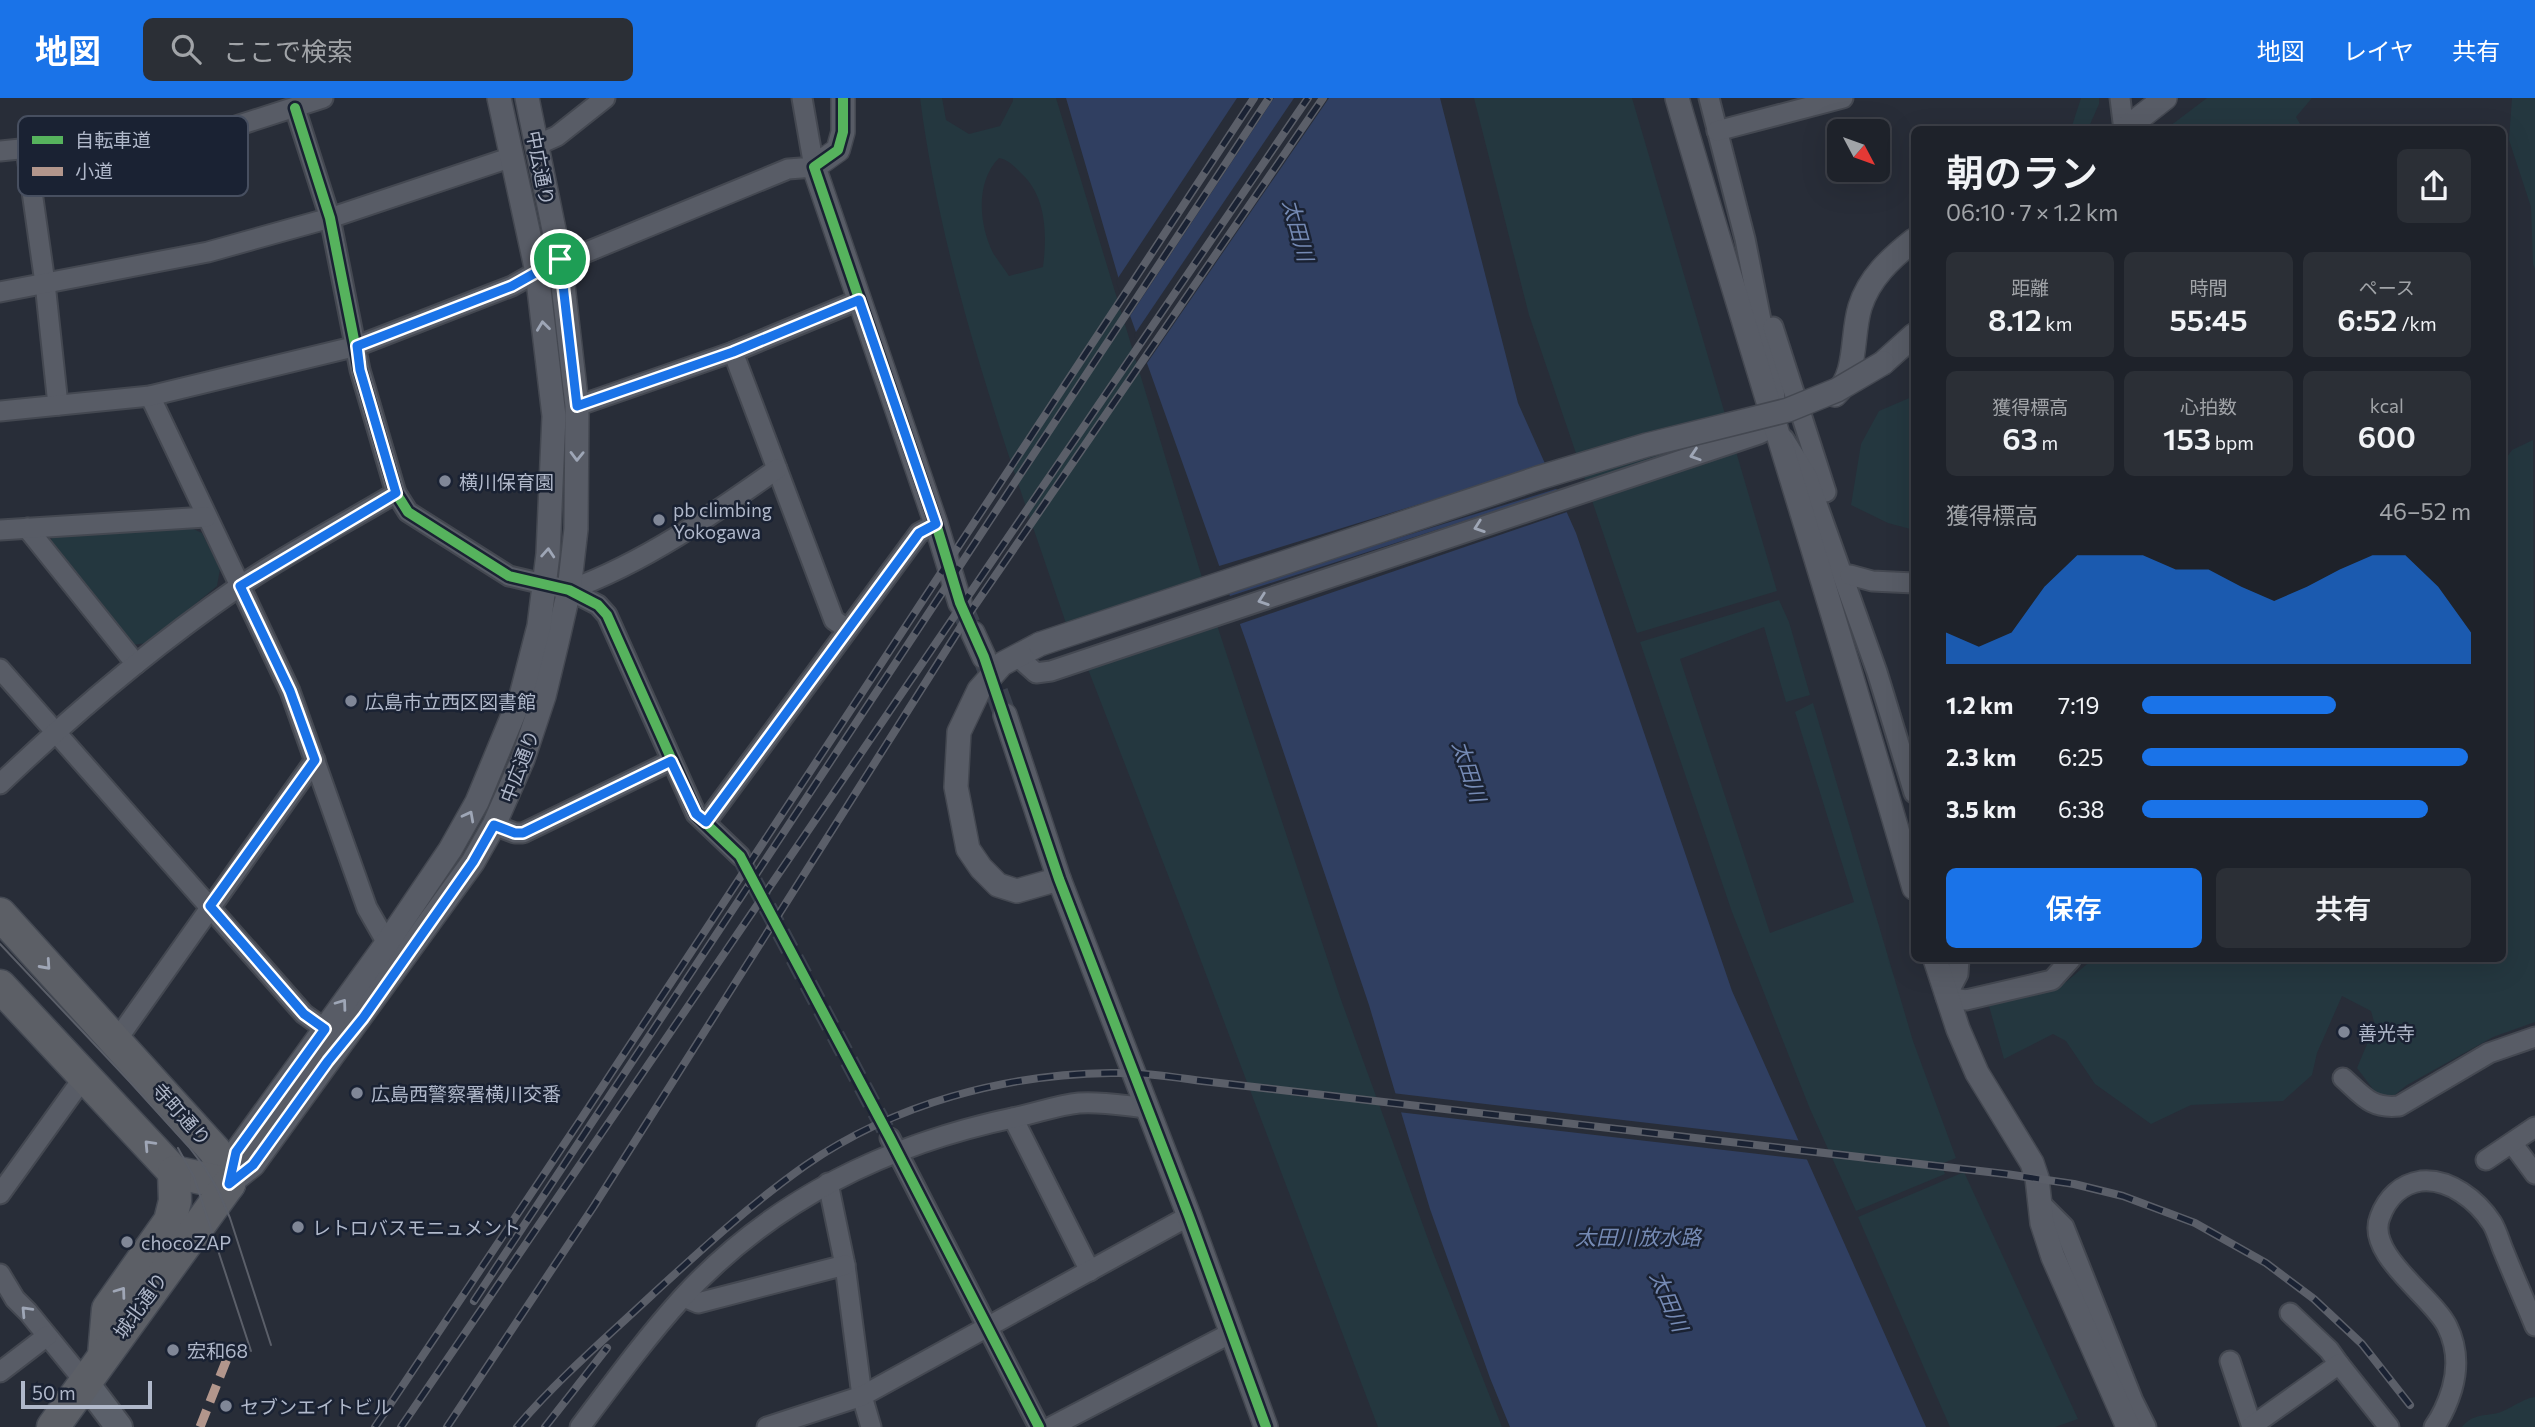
<!DOCTYPE html>
<html lang="ja">
<meta charset="utf-8">
<style>
body{margin:0;font-family:Commissioner,"Noto Sans JP",sans-serif;background:#2b2f36;color:#f1f3f6;height:100vh;display:flex;flex-direction:column;font-size:26px;white-space:nowrap}
*{box-sizing:border-box;margin:0}
p{font-size:23px;color:#a1a4a8}
.icon{flex:none;width:38px;height:38px;fill:none;stroke:currentColor;stroke-width:2;stroke-linecap:round;stroke-linejoin:round}
.map{position:relative;flex:1;overflow:hidden}
.panel{position:absolute;left:1911px;top:28px;width:595px;height:836px;display:flex;flex-direction:column;background:#1e222a;border-radius:10px;box-shadow:0 7px 28px #0002,0 0 0 2px #3c3f47}
.panel>*{flex:none}
.needle{width:46px;rotate:131deg}
.fabs{position:absolute;left:1827px;top:21px;display:grid;gap:14px}
.fabs a{display:grid;place-items:center;width:63px;height:63px;border-radius:10px;background:#1e222a;box-shadow:0 7px 28px #0002,0 0 0 2px #3c3f47;font-size:35px}
.scale{position:absolute;left:21px;bottom:18px;width:131px;box-sizing:border-box;padding-left:7px;border:4px solid #b0b8ca;border-top:0;font-size:19px;line-height:24px;white-space:nowrap;color:#b0b8ca;-webkit-text-stroke:5px #1a2233;paint-order:stroke}
.pin{position:absolute;display:grid;place-items:center;width:60px;height:60px;color:#fff;margin:-30px;border:4px solid #fff;border-radius:50%;box-shadow:0 2px 7px #0007}
.round{display:grid;place-items:center;flex:none;width:74px;height:74px;border-radius:10px;background:#2b2f36}
.summary{display:flex;align-items:center;justify-content:space-between;height:119px;padding:0 35px}
h1{font-size:38px;font-weight:600;line-height:52px}
.metrics{display:grid;grid-template-columns:repeat(3,1fr);gap:10px;height:119px;padding:7px 35px}
.metrics div{display:grid;align-content:center;border-radius:10px;background:#2b2f36;text-align:center}
.metrics b{font-size:30px;font-weight:600}
.metrics small{font-size:19px;font-weight:400}
.metrics p{font-size:19px}
.chart{height:196px;padding:14px 35px}
.chart p{display:flex;justify-content:space-between}
.chart svg{width:100%;height:126px;margin-top:7px;fill:#1a73e8;opacity:.7}
.action{display:flex;gap:14px;margin-top:auto;padding:14px 35px}
.action a{flex:1;height:80px;border-radius:10px;background:#1a73e8;color:#fff;font-size:28px;font-weight:600;line-height:80px;text-align:center}
.action a+a{background:#2b2f36;color:#f1f3f6}
ul{padding:0 35px;list-style:none;font-size:23px}
li{display:grid;grid-template-columns:112px 84px 1fr;align-items:center;height:52px}
li i{height:18px;border-radius:9px;background:#1a73e8}
header{display:flex;align-items:center;gap:42px;box-sizing:border-box;height:98px;padding:0 35px;background:#1a73e8;color:#fff}
header strong{font-size:33px}
nav{display:flex;gap:38px;margin-inline-start:auto;font-size:24px}
.search{width:490px;height:63px;background:#2b2f36;display:flex;align-items:center;gap:18px;box-sizing:border-box;padding:0 24px;border-radius:10px;color:#a1a4a8;font-size:26px}
.map>svg:first-child{display:block}
.green{fill:#24373f;fill-rule:evenodd}
.water{fill:#303f61}
.pier{fill:#282d38}
.lines{fill:none;stroke-linecap:round;stroke-linejoin:round}
.minor-tunnel{stroke:#3c424e;stroke-width:19;stroke-dasharray:19 10;stroke-linecap:butt}
.tertiary-tunnel{stroke:#3c424e;stroke-width:23;stroke-dasharray:23 11;stroke-linecap:butt}
.minor-casing{stroke:#444851;stroke-width:23}
.tertiary-casing{stroke:#444851;stroke-width:26}
.secondary-casing{stroke:#444851;stroke-width:30}
.trunk-casing{stroke:#444953;stroke-width:35}
.minor{stroke:#585c66;stroke-width:19}
.tertiary{stroke:#585c66;stroke-width:23}
.secondary{stroke:#5b606a;stroke-width:26}
.trunk{stroke:#5c5f66;stroke-width:32}
.tram{stroke:#5b5f69;stroke-width:2}
.rail-casing{stroke:#5b5f69;stroke-width:8}
.rail{stroke:#1a2233;stroke-width:5;stroke-dasharray:16;stroke-linecap:butt}
.tertiary-bridge-casing{stroke:#444851;stroke-width:26;stroke-linecap:butt}
.tertiary-bridge{stroke:#585c66;stroke-width:23}
.quiet{stroke:#b2968c;stroke-width:9;stroke-dasharray:18 9;stroke-linecap:butt}
.cycleway-casing{stroke:#1a2233;stroke-width:15}
.cycleway{stroke:#56b35d;stroke-width:10}
.oneway{stroke:#9ea6b6}
.oneway2{stroke:#9fa6b6}
.route-casing{stroke:#fff;stroke-width:14}
.route{stroke:#1a73e8;stroke-width:9}
.poi-dot{fill:#808797;stroke:#1a2233;stroke-width:2.5}
.labels{text-anchor:middle;dominant-baseline:central;stroke-width:5;stroke-linejoin:round;paint-order:stroke}
.street-label{font-size:19px;fill:#b0b8ca;stroke:#1a2233}
.poi-label{font-size:19px;fill:#b0b8ca;stroke:#1a2233;text-anchor:start}
.water-label{font-size:21px;font-style:italic;fill:#758ab4;stroke:#1a2233}
.key{fill:#1a2233;stroke:#474f60;stroke-width:2}
.key-label{font-size:19px;fill:#b0b8ca}
</style>
<header>
<strong>地図</strong>
<div class="search"><svg class="icon" aria-label="search" viewBox="0 0 24 24"><circle cx="10" cy="10" r="6"/><path d="M15 15l6 6"/></svg>ここで検索</div>
<nav><a>地図</a><a>レイヤ</a><a>共有</a></nav>
</header>
<div class="map">
<svg width="2535" height="1329" viewBox="0 0 2535 1329">
<rect width="100%" height="100%" fill="#282d38"/>
<!-- green -->
<g class="green">
<path d="M 920,0 L 942,0 L 946,22 L 969,36 L 1000,28 L 1013,3 L 1013,0 L 1056,0 L 1204,486 L 1070,537 C 1010,361 944,185 920,0 ZM 999,60 C 1009,62 1015,69 1022,76 C 1047,100 1047,137 1043,169 L 1009,178 C 1004,170 998,163 993,155 C 979,127 975,84 999,60 Z"/>
<path d="M 1474,0 L 1632,0 L 1777,493 L 1637,535 L 1529,217 Z"/>
<path d="M 2081,0 L 2099,0 L 2099,6 L 2088,31 L 2071,31 Z"/>
<path d="M 2207,0 L 2312,0 L 2296,19 L 2303,31 L 2166,31 Z"/>
<path d="M 2512,0 L 2535,0 L 2535,171 L 2533,166 L 2531,109 L 2509,42 Z"/>
<path d="M 1914,298 L 1914,432 L 1888,425 L 1851,407 L 1861,346 L 1879,313 Z"/>
<path d="M 2533,342 L 2535,924 L 2493,939 L 2407,987 L 2391,1000 L 2378,998 L 2357,970 L 2375,927 L 2371,913 L 2342,898 L 2317,955 L 2312,977 L 2283,1003 L 2191,1007 L 2151,1026 L 2095,986 L 2066,943 L 2053,936 L 2004,961 L 1989,908 L 2066,884 L 2093,861 L 2502,861 L 2503,365 L 2512,352 Z"/>
<path d="M 191,430 L 202,435 L 220,471 L 217,488 L 148,545 L 131,547 L 51,442 L 54,436 Z"/>
<path d="M 1779,502 L 1789,524 L 1810,597 L 1786,604 L 1764,529 L 1680,561 L 1770,835 L 1854,804 L 1795,614 L 1813,605 L 1913,943 L 1956,1060 L 1941,1066 L 1945,1076 L 1856,1113 L 1810,1011 L 1732,814 L 1640,544 Z"/>
<path d="M 1216,524 L 1340,899 L 1432,1152 L 1502,1329 L 1378,1329 L 1182,813 L 1086,566 Z"/>
<path d="M 1964,1074 L 2078,1321 L 2055,1329 L 1950,1329 L 1858,1119 Z"/>
<path d="M 2535,1299 L 2535,1329 L 2462,1329 C 2472,1316 2484,1318 2498,1315 C 2511,1311 2521,1301 2535,1299 Z"/>
</g>
<!-- water -->
<path class="water" d="M 1066,0 L 1440,0 L 1518,305 L 1576,435 L 1732,893 L 1926,1329 L 1510,1329 L 1490,1280 L 1430,1111 L 1369,907 L 1247,546 L 1127,209 Z"/>
<!-- pier -->
<g class="pier">
<path d="M 1237,0 L 1274,0 L 1128,221 L 1116,183 Z"/>
<path d="M 1294,0 L 1329,0 L 1145,268 L 1134,237 Z"/>
<path d="M 1549,366 L 1559,390 L 1225,494 L 1216,469 Z"/>
<path d="M 1561,392 L 1570,413 L 1237,527 L 1227,499 Z"/>
<path d="M 1392,995 L 1803,1043 L 1811,1062 L 1398,1014 Z"/>
</g>
<g class="lines">
<!-- minor-tunnel -->
<path class="minor-tunnel" d="M 740,758 L 890,1040"/>
<!-- tertiary-tunnel -->
<g class="tertiary-tunnel">
<path d="M 960,505 L 973,535"/>
<path d="M 985,562 L 1005,617"/>
</g>
<!-- minor casing -->
<g class="minor-casing">
<g id="minor">
<path d="M 1709,0 L 1745,141 L 1774,288 L 1775,303"/>
<path d="M 2120,0 L 2124,32"/>
<path d="M 295,10 L 330,120 L 360,272 L 396,395 L 408,414 L 509,478 L 569,492 L 598,507 L 607,517 L 696,716 L 740,758"/>
<path d="M 1717,33 L 1843,0"/>
<path d="M 537,47 L 557,38 L 605,0"/>
<path d="M 26,51 L 45,185 L 58,307"/>
<path d="M 0,53 L 233,29 L 323,0"/>
<path d="M 0,194 L 208,154 L 330,120 L 512,59"/>
<path d="M 1773,229 L 1826,394"/>
<path d="M 733,254 L 834,522 L 847,531"/>
<path d="M 150,298 L 290,593 L 367,810 L 387,845 L 397,852"/>
<path d="M 577,308 L 733,254 L 859,202"/>
<path d="M 0,313 L 150,298 L 357,248 L 512,188 L 560,161 L 582,156 L 788,71 L 814,69 L 802,0"/>
<path d="M 1784,341 L 1807,378 L 1877,574 L 1914,695"/>
<path d="M 27,430 L 136,566"/>
<path d="M 0,432 L 206,419"/>
<path d="M 1850,477 L 1872,483 L 1914,485"/>
<path d="M 569,492 C 644,465 712,417 777,371"/>
<path d="M 1017,558 L 1036,575 L 1051,573 L 1759,336 L 1776,328"/>
<path d="M 0,571 L 304,916 L 325,931"/>
<path d="M 0,686 C 74,615 155,547 240,488 C 290,454 344,426 396,395"/>
<path d="M 706,724 L 919,435 L 936,426"/>
<path d="M 494,727 L 515,735 L 523,735 L 671,663"/>
<path d="M 1959,861 L 1958,876 L 1946,899 L 1966,902 L 2052,882 L 2071,861"/>
<path d="M 116,943 L 315,662"/>
<path d="M 2343,980 C 2363,998 2371,1011 2399,1008 L 2489,955 L 2535,939"/>
<path d="M 1013,1020 L 1090,1173"/>
<path d="M 890,1040 L 1039,1329"/>
<path d="M 2512,1045 L 2535,1076"/>
<path d="M 2486,1062 L 2535,1029"/>
<path d="M 828,1085 L 845,1167 L 862,1298 L 871,1329"/>
<path d="M 0,1096 L 84,979"/>
<path d="M 2040,1105 L 2064,1129 L 2133,1303 L 2146,1329"/>
<path d="M 0,1176 L 15,1201 L 28,1214 L 85,1284"/>
<path d="M 684,1199 L 698,1205 L 845,1167"/>
<path d="M 2290,1215 L 2329,1252 L 2339,1266"/>
<path d="M 2230,1263 L 2252,1329"/>
<path d="M 0,1274 L 47,1238"/>
<path d="M 2252,1328 L 2339,1266 L 2389,1329"/>
<path d="M 580,1329 C 613,1285 645,1241 682,1200 C 773,1101 887,1046 1017,1019 C 1037,1015 1058,1007 1079,1005 C 1101,1003 1126,1008 1148,1010"/>
<path d="M 767,1329 L 862,1298 L 1189,1118"/>
<path d="M 1051,1329 L 1231,1235"/>
<path d="M 2434,1329 C 2442,1318 2448,1304 2452,1291 C 2458,1270 2457,1248 2447,1228 C 2433,1199 2365,1156 2380,1119 C 2387,1100 2401,1086 2421,1083 C 2449,1080 2477,1102 2492,1125 C 2497,1133 2500,1145 2504,1154 C 2514,1179 2525,1203 2535,1228"/>
</g>
</g>
<!-- tertiary casing -->
<g class="tertiary-casing">
<g id="tertiary">
<path d="M 843,0 L 843,34 L 838,52 L 814,69 L 936,426 L 960,505"/>
<path d="M 1677,0 C 1754,264 1838,526 1914,790"/>
<path d="M 2124,32 L 2165,0"/>
<path d="M 1883,265 L 1914,237"/>
<path d="M 1835,297 C 1858,276 1851,238 1860,209 C 1869,180 1891,160 1914,142"/>
<path d="M 973,535 L 984,559"/>
<path d="M 1040,546 L 1002,566 L 979,592 L 959,634 L 956,689 L 968,751 L 981,770 L 998,787 L 1017,793 L 1059,781"/>
<path d="M 1005,617 L 1059,781 L 1189,1118 L 1266,1329"/>
<path d="M 1935,861 L 1958,931 L 1977,975 L 2032,1065 L 2037,1080 L 2042,1125 L 2053,1159 L 2128,1329"/>
<path d="M 229,1086 L 253,1067 L 473,764 L 494,727 L 523,661 L 544,598 L 558,540 L 569,492 L 576,431 L 577,308 L 560,161 L 527,0"/>
<path d="M 229,1086 L 236,1054 L 387,845 L 450,752 L 477,704 L 521,598 L 539,528 L 548,456 L 554,318 L 537,174 L 499,0"/>
</g>
</g>
<!-- secondary casing -->
<g class="secondary-casing">
<path id="secondary" d="M 85,1284 L 119,1329"/>
</g>
<!-- trunk casing -->
<g class="trunk-casing">
<g id="trunk">
<path d="M 0,816 L 215,1053 L 223,1068 L 229,1086"/>
<path d="M 0,888 L 174,1074 L 229,1086"/>
<path d="M 104,1257 L 108,1211 L 170,1123 L 175,1103 L 174,1074"/>
<path d="M 53,1329 L 229,1086"/>
</g>
</g>
<!-- minor -->
<use href="#minor" class="minor"/>
<!-- tertiary -->
<use href="#tertiary" class="tertiary"/>
<!-- secondary -->
<use href="#secondary" class="secondary"/>
<!-- trunk -->
<use href="#trunk" class="trunk"/>
<!-- tram -->
<g class="tram">
<path d="M 0,846 L 130,984 L 189,1049 L 205,1070 L 217,1090 L 230,1120 L 271,1247"/>
<path d="M 178,1050 L 194,1079 L 251,1253"/>
</g>
<!-- rail casing -->
<g class="rail-casing">
<g id="rail">
<path d="M 474,1203 L 1269,0"/>
<path d="M 375,1329 L 581,1021 L 1254,0"/>
<path d="M 401,1329 L 1308,0"/>
<path d="M 447,1329 L 594,1108 L 969,516 L 1323,0"/>
<path d="M 517,1329 C 558,1281 607,1239 653,1196 C 702,1151 752,1105 806,1067 C 894,1006 1005,976 1111,975 C 1144,974 1178,980 1211,984 L 2006,1076 L 2074,1086 L 2123,1098 L 2195,1125 L 2266,1165 L 2314,1201 L 2362,1246 L 2410,1307"/>
<path d="M 545,1329 L 607,1250"/>
</g>
</g>
<!-- rail -->
<use href="#rail" class="rail"/>
<!-- tertiary-bridge casing -->
<g class="tertiary-bridge-casing">
<path id="tertiary-bridge" d="M 1040,546 L 1538,380 L 1647,347 L 1788,312 L 1837,292 L 1883,265"/>
</g>
<!-- tertiary-bridge -->
<use href="#tertiary-bridge" class="tertiary-bridge"/>
<!-- quiet -->
<path class="quiet" d="M 200,1329 L 230,1253"/>
<!-- cycleway casing -->
<g class="cycleway-casing">
<g id="cycleway">
<path d="M 843,0 L 843,34 L 838,52 L 814,69 L 936,426 L 960,505 L 984,559 L 1059,781 L 1189,1118 L 1266,1329"/>
<path d="M 295,10 L 330,120 L 360,272 L 396,395 L 408,414 L 509,478 L 569,492 L 598,507 L 607,517 L 696,716 L 740,758 L 890,1040 L 1039,1329"/>
</g>
</g>
<!-- cycleway -->
<use href="#cycleway" class="cycleway"/>
</g>
<!-- one-way arrows -->
<defs><path id="oneway-chevron" d="M-2-3.5L2.5 0L-2 3.5" fill="none" stroke-width="1.6" stroke-linecap="round" stroke-linejoin="round" transform="scale(1.75)"/></defs>
<g class="oneway">
<use href="#oneway-chevron" transform="translate(543 228) rotate(-97)"/>
<use href="#oneway-chevron" transform="translate(1695 357) rotate(162)"/>
<use href="#oneway-chevron" transform="translate(577 358) rotate(91)"/>
<use href="#oneway-chevron" transform="translate(1479 429) rotate(161)"/>
<use href="#oneway-chevron" transform="translate(548 455) rotate(-86)"/>
<use href="#oneway-chevron" transform="translate(1263 502) rotate(161)"/>
<use href="#oneway-chevron" transform="translate(469 718) rotate(-62)"/>
<use href="#oneway-chevron" transform="translate(342 906) rotate(-54)"/>
<use href="#oneway-chevron" transform="translate(26 1213) rotate(-133)"/>
</g>
<g class="oneway2">
<use href="#oneway-chevron" transform="translate(46 867) rotate(48)"/>
<use href="#oneway-chevron" transform="translate(149 1047) rotate(-133)"/>
<use href="#oneway-chevron" transform="translate(121 1194) rotate(-54)"/>
</g>
<g class="lines">
<!-- route casing -->
<g class="route-casing">
<path id="route" d="M 560,161 L 577,308 L 733,254 L 859,202 L 936,426 L 919,435 L 706,724 L 696,716 L 671,663 L 523,735 L 515,735 L 494,727 L 473,764 L 363,920 L 328,963 L 253,1067 L 229,1086 L 236,1054 L 325,931 L 304,916 L 210,808 L 315,662 L 290,593 L 240,488 L 396,395 L 360,272 L 357,248 L 512,188 Z"/>
</g>
<!-- route -->
<use href="#route" class="route"/>
</g>
<!-- markers -->
<g class="poi-dot">
<circle cx="445" cy="383" r="7"/>
<circle cx="659" cy="422" r="7"/>
<circle cx="351" cy="603" r="7"/>
<circle cx="2344" cy="934" r="7"/>
<circle cx="357" cy="995" r="7"/>
<circle cx="298" cy="1129" r="7"/>
<circle cx="127" cy="1144" r="7"/>
<circle cx="173" cy="1252" r="7"/>
<circle cx="226" cy="1308" r="7"/>
</g>
<g class="labels">
<!-- street labels -->
<g class="street-label">
<text transform="translate(541 70) rotate(79)">中広通り</text>
<text transform="translate(519 668) rotate(-69)">中広通り</text>
<text transform="translate(182 1016) rotate(48)">寺町通り</text>
<text transform="translate(140 1207) rotate(-54)">城北通り</text>
</g>
<!-- poi labels -->
<g class="poi-label">
<text x="459" y="383">横川保育園</text>
<text x="673" y="411">pb climbing<tspan x="673" dy="22">Yokogawa</tspan></text>
<text x="365" y="603">広島市立西区図書館</text>
<text x="2358" y="934">善光寺</text>
<text x="371" y="995">広島西警察署横川交番</text>
<text x="312" y="1129">レトロバスモニュメント</text>
<text x="141" y="1144">chocoZAP</text>
<text x="187" y="1252">宏和68</text>
<text x="240" y="1308">セブンエイトビル</text>
</g>
<!-- water labels -->
<g class="water-label">
<text transform="translate(1299 132) rotate(75)">太田川</text>
<text transform="translate(1470 673) rotate(72)">太田川</text>
<text x="1638" y="1138">太田川放水路</text>
<text transform="translate(1670 1203) rotate(67)">太田川</text>
</g>
</g>
<!-- legend -->
<rect x="18" y="18" width="230" height="80" rx="10" class="key"/>
<rect x="32" y="38" width="31" height="8" fill="#56b35d"/>
<rect x="32" y="69" width="31" height="9" fill="#b2968c"/>
<g class="key-label">
<text x="75" y="49">自転車道</text>
<text x="75" y="80">小道</text>
</g>
</svg>
<div class="fabs">
<a><svg class="needle" viewBox="-14 -14 28 28"><path d="M0-13l5 13h-10z" fill="#e53935"/><path d="M0 13l5-13h-10z" fill="#a1a4a8"/></svg></a>
</div>
<div class="scale">50 m</div>
<div class="pin" style="left:560px;top:161px;background:#1e9e55"><svg class="icon" aria-label="arrive" viewBox="0 0 24 24"><path d="M6 21V4h12l-3 4 3 4H6"/></svg></div>
<section class="panel">
<div class="summary"><div><h1>朝のラン</h1><p>06:10 · 7 × 1.2 km</p></div><a class="round"><svg class="icon" aria-label="share" viewBox="0 0 24 24"><path d="M12 15V3M7 8l5-5 5 5M5 13v7h14v-7"/></svg></a></div>
<div class="metrics">
<div><p>距離</p><b>8.12<small> km</small></b></div>
<div><p>時間</p><b>55:45</b></div>
<div><p>ペース</p><b>6:52<small> /km</small></b></div>
</div>
<div class="metrics">
<div><p>獲得標高</p><b>63<small> m</small></b></div>
<div><p>心拍数</p><b>153<small> bpm</small></b></div>
<div><p>kcal</p><b>600</b></div>
</div>
<div class="chart"><p><span>獲得標高</span>46–52 m</p>
<svg viewBox="0 0 160 44" preserveAspectRatio="none"><path d="M0 44V33L10 38L20 33L30 17L40 6L50 6L60 6L70 11L80 11L90 17L100 22L110 17L120 11L130 6L140 6L150 17L160 33V44z"/></svg>
</div>
<ul>
<li><b>1.2 km</b>7:19<i style="width:59%"></i></li>
<li><b>2.3 km</b>6:25<i style="width:99%"></i></li>
<li><b>3.5 km</b>6:38<i style="width:87%"></i></li>
</ul>
<div class="action"><a>保存</a><a>共有</a></div>
</section>
</div>
